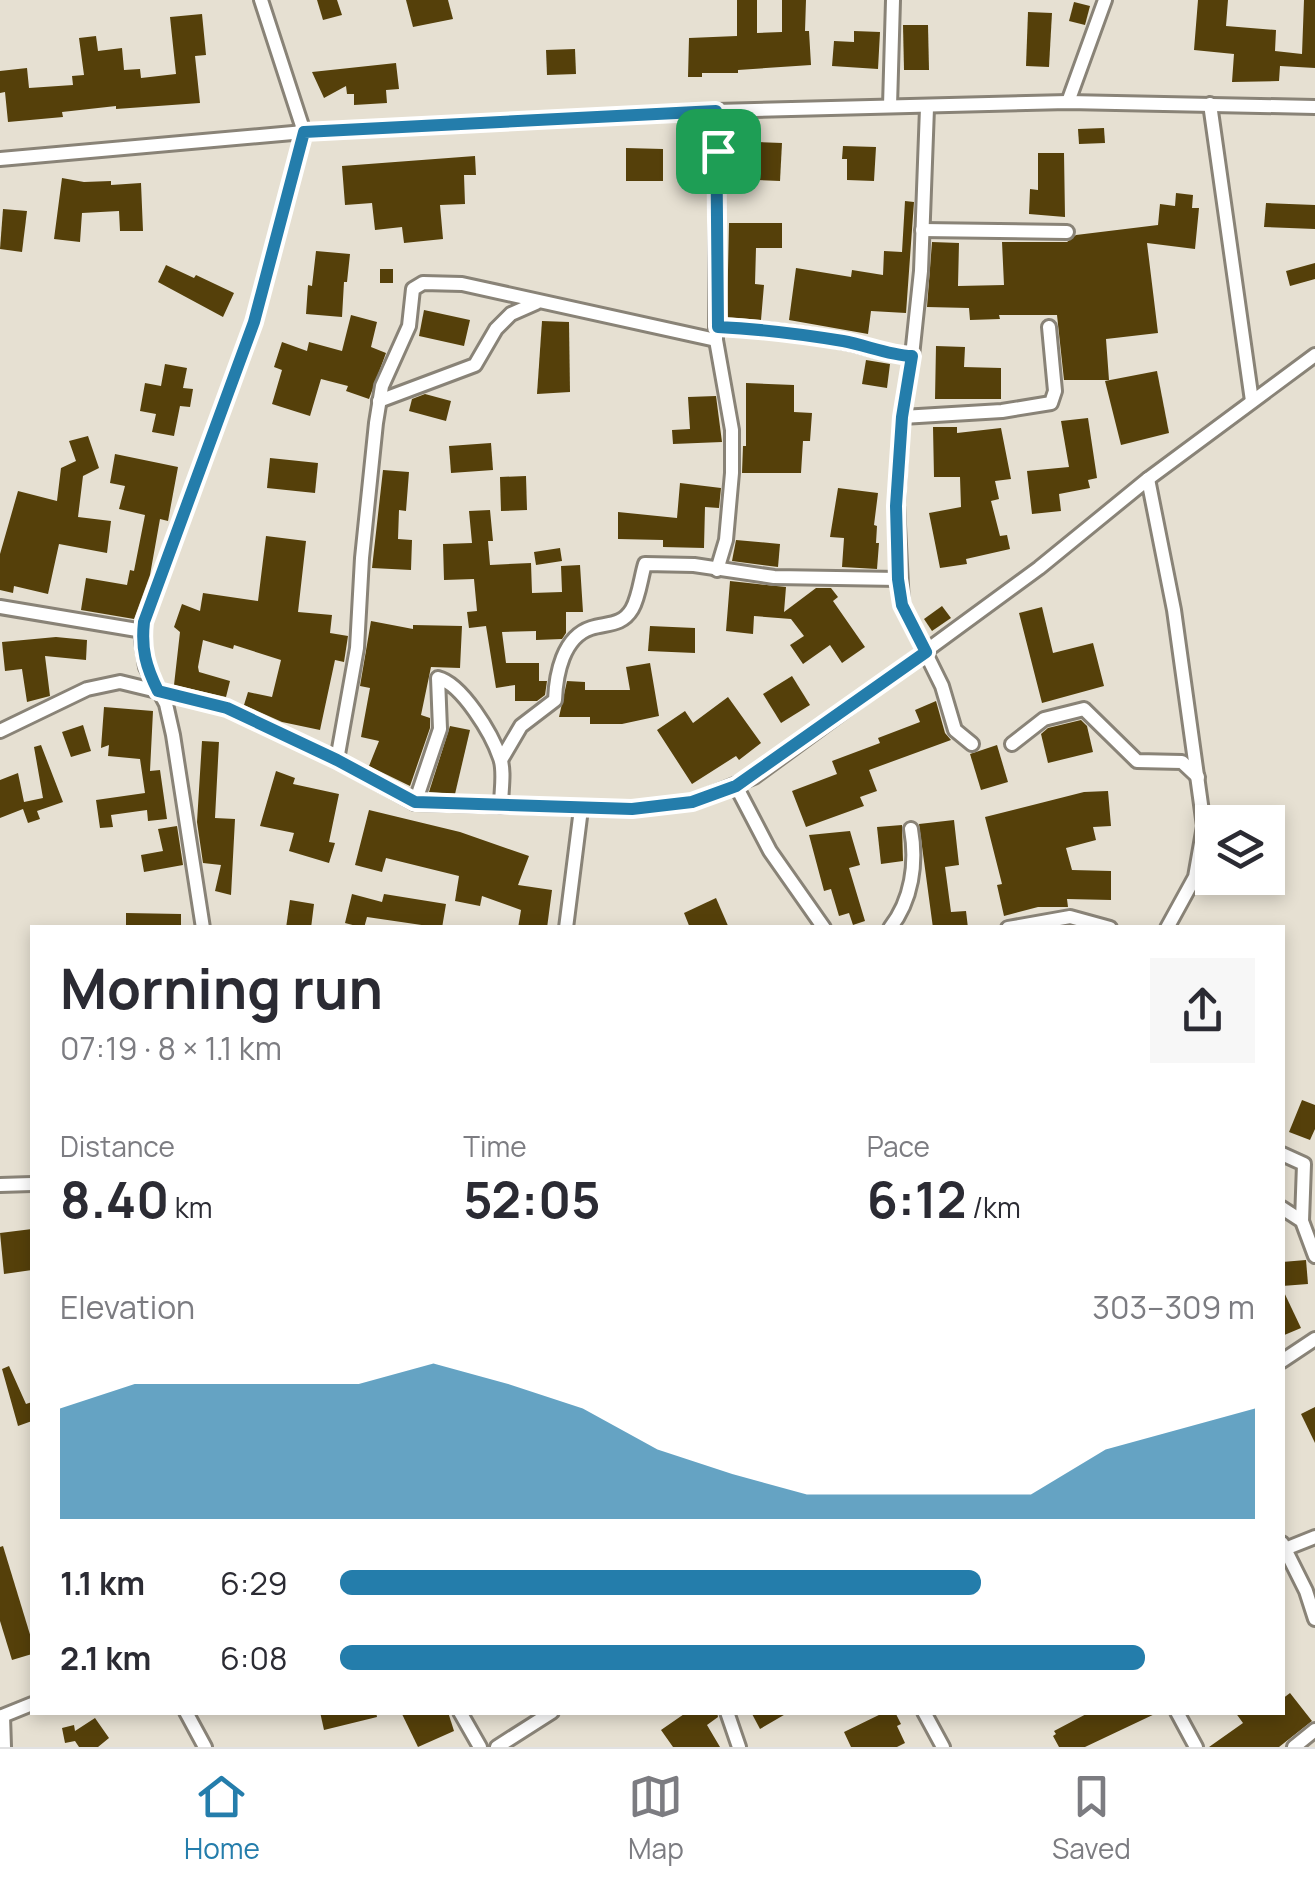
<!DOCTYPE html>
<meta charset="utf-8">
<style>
body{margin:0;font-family:Manrope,sans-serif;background:#f7f7f7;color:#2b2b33;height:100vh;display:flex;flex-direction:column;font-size:38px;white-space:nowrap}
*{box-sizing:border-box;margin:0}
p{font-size:32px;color:#7c7c81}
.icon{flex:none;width:55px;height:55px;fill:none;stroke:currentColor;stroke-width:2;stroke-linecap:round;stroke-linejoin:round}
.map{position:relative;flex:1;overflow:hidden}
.sheet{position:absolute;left:30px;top:925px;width:1255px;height:790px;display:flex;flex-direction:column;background:#fff;border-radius:0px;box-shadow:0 5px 15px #0003}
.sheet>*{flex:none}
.tools{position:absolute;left:1195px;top:805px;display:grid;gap:20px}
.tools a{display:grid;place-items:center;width:90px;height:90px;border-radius:0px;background:#fff;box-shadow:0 5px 15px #0003;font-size:50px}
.pin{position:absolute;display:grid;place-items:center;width:85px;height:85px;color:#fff;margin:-42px;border-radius:20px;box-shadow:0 5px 15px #0006}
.round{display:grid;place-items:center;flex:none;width:105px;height:105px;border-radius:0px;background:#f7f7f7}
.head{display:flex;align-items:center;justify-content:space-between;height:170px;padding:0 30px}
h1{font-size:55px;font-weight:700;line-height:75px}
.metrics{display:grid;grid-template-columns:repeat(3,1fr);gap:15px;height:170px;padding:10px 30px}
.metrics div{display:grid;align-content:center}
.metrics b{font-size:50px;font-weight:700}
.metrics small{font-size:28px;font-weight:400}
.metrics p{font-size:28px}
.chart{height:280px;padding:20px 30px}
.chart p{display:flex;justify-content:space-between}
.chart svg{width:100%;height:180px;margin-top:10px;fill:#247dab;opacity:.7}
ul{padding:0 30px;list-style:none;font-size:32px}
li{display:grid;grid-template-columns:160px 120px 1fr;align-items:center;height:75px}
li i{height:25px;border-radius:12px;background:#247dab}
.dock{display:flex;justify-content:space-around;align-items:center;height:140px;border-top:2px solid #e1e1e2;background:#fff;font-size:28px;color:#7c7c81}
.dock a{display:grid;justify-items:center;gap:5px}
.dock .active{color:#247dab}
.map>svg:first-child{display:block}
.building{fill:#55400a}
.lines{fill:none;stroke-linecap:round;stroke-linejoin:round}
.street-casing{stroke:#898377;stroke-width:18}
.street{stroke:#fff;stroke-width:12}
.route-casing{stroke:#fff;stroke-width:20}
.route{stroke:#247dab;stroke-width:12}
</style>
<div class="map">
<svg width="1315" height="1747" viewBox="0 0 1315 1747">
<rect width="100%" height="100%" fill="#e6e0d2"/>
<!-- building -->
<g class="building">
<path d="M 317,0 L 337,0 L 342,15 L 323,20 Z"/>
<path d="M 406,0 L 448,0 L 453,19 L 413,27 Z"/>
<path d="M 737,0 L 757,0 L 757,33 L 782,32 L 782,0 L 806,0 L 805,31 L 809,31 L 811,65 L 738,70 L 738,73 L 702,73 L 702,77 L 688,77 L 689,38 L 737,36 Z"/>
<path d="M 1198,0 L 1228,0 L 1226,26 L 1276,30 L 1275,51 L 1302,54 L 1304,0 L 1315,0 L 1315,68 L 1280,66 L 1279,81 L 1232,82 L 1234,54 L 1194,50 Z"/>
<path d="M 1074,2 L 1090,6 L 1085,25 L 1069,21 Z"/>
<path d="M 1028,12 L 1052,13 L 1049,67 L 1026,66 Z"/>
<path d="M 202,14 L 206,55 L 195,56 L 200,103 L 116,109 L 116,106 L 62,112 L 63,117 L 8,122 L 5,92 L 0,93 L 0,71 L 27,68 L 29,88 L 73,85 L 72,76 L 84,75 L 79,38 L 96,36 L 98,51 L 122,48 L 124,70 L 140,69 L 141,78 L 176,74 L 170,17 Z"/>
<path d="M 903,25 L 928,25 L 929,70 L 904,70 Z"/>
<path d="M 854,31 L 880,32 L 878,69 L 832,66 L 834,41 L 854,42 Z"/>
<path d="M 575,49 L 576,74 L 547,75 L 546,50 Z"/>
<path d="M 396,63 L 399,89 L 386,90 L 387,103 L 354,105 L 354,94 L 347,94 L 346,86 L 324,98 L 312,72 Z"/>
<path d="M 1104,128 L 1105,143 L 1079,144 L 1078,129 Z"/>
<path d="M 757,142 L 782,143 L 780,181 L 755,180 Z"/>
<path d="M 843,146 L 876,147 L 874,181 L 847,180 L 847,159 L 842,159 Z"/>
<path d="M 626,148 L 663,149 L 663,181 L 626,181 Z"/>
<path d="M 1038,153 L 1064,153 L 1065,217 L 1029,214 L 1030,189 L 1038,190 Z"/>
<path d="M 475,156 L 476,175 L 464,175 L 465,204 L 440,205 L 443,239 L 404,243 L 402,227 L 375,230 L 372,203 L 345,205 L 342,166 Z"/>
<path d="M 62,178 L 84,182 L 111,181 L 111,185 L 141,183 L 143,231 L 120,231 L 119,211 L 82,213 L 80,242 L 54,239 Z"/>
<path d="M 1176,193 L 1193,195 L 1192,208 L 1199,208 L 1195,249 L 1147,243 L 1158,333 L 1106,339 L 1109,380 L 1064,380 L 1057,315 L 999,315 L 1000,319 L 970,320 L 969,308 L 927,307 L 932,242 L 959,243 L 958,286 L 1004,285 L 1002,242 L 1067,242 L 1076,235 L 1158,225 L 1160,204 L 1175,206 Z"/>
<path d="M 905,201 L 914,202 L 906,313 L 871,311 L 868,334 L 789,320 L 796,268 L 851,277 L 852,270 L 883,275 L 884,251 L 902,252 Z"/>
<path d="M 1266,203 L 1315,205 L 1315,229 L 1264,227 Z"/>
<path d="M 3,209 L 27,211 L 22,252 L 0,249 Z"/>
<path d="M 729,223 L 782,223 L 782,248 L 756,248 L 755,284 L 764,285 L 761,320 L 727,317 Z"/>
<path d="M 316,251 L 350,254 L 347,282 L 344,282 L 342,317 L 306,314 L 308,285 L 312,286 Z"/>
<path d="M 1315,263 L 1315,279 L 1290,286 L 1286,271 Z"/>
<path d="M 166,265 L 194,278 L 196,275 L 234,293 L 223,317 L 158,282 Z"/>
<rect x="380" y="269" width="13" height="14"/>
<path d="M 424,310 L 470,320 L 464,346 L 419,336 Z"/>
<path d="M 351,315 L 377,322 L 371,347 L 386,353 L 369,399 L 346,391 L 348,386 L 321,379 L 310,416 L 272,404 L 282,370 L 274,367 L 282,342 L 307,351 L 309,342 L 342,351 Z"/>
<path d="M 542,321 L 569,322 L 570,392 L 537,394 Z"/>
<path d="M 936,346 L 965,347 L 964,367 L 1001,368 L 1001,399 L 935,399 Z"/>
<path d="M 866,360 L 890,364 L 887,388 L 862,384 Z"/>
<path d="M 165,364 L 187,368 L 183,388 L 193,389 L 190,407 L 180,406 L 174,436 L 152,432 L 156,414 L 140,411 L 145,383 L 161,386 Z"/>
<path d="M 1157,371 L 1169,433 L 1121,445 L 1105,381 Z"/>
<path d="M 746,383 L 794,385 L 794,412 L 812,413 L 810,441 L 803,441 L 801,473 L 742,473 L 743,446 L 746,446 Z"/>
<path d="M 425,394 L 451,401 L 446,421 L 409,411 L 412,399 Z"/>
<path d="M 716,396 L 722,442 L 673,444 L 672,430 L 690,429 L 688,397 Z"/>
<path d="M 1088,418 L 1097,478 L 1088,480 L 1090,488 L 1059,494 L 1061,511 L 1032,514 L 1027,471 L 1069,467 L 1061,421 Z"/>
<path d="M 933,427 L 957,427 L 957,433 L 1001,428 L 1011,479 L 995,481 L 999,499 L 991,501 L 1000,536 L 1007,535 L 1010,549 L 966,559 L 967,564 L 940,568 L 929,513 L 961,507 L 960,477 L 934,477 Z"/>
<path d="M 88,436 L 99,468 L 83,476 L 78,517 L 111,521 L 107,553 L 59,544 L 48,594 L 14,586 L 13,593 L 0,590 L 0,554 L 18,491 L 57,501 L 61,468 L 76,461 L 69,441 Z"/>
<path d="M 491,443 L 493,470 L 451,473 L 449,446 Z"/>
<path d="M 115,454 L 178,467 L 168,521 L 160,519 L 150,575 L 134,619 L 81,610 L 86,578 L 127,585 L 130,570 L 134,571 L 145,515 L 119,509 L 125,486 L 110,483 Z"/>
<path d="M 270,458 L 318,463 L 315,493 L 267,488 Z"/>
<path d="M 383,470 L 409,472 L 406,511 L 399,510 L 398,539 L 412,540 L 411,570 L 372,568 Z"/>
<path d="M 526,476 L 527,510 L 501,511 L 500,477 Z"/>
<path d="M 680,483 L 721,488 L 719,508 L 705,507 L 704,548 L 663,547 L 663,540 L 618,539 L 618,512 L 677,518 Z"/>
<path d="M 838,488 L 878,493 L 874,525 L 877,526 L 876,543 L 879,543 L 877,569 L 842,567 L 844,538 L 830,537 Z"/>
<path d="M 490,510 L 493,541 L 488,541 L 490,565 L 531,563 L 532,593 L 562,592 L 561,566 L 580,565 L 583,612 L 566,612 L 566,633 L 562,639 L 536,640 L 536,631 L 502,632 L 506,663 L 539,663 L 539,681 L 547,681 L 545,695 L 537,701 L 515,701 L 515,685 L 496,688 L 486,626 L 469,628 L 467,612 L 477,611 L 474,579 L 444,580 L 443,544 L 472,543 L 469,511 Z"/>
<path d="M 266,536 L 306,541 L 298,612 L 332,615 L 330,633 L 348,636 L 344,662 L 335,660 L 320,730 L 282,722 L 244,705 L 248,692 L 272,697 L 281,660 L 234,645 L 233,649 L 203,640 L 198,667 L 199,672 L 230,681 L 226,697 L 174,685 L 180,632 L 174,627 L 182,604 L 200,611 L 203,593 L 258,601 Z"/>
<path d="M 736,540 L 780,544 L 778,567 L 732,561 Z"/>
<path d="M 560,548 L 562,561 L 536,565 L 534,552 Z"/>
<path d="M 730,581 L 786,587 L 784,612 L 816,588 L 831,588 L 838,597 L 833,601 L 865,647 L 842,663 L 830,645 L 803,664 L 790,645 L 804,636 L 791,619 L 754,616 L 753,634 L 726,631 Z"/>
<path d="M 942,606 L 951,618 L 932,631 L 924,619 Z"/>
<path d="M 1042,607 L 1053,653 L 1093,643 L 1104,686 L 1042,703 L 1019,613 Z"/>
<path d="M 371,621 L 413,629 L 413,625 L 462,626 L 460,668 L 431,667 L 421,715 L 430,718 L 430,728 L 410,786 L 369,766 L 379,741 L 361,737 L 370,688 L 360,686 Z"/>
<path d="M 650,626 L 695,628 L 695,653 L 648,651 Z"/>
<path d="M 56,637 L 87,640 L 86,660 L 45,656 L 50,696 L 27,702 L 22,669 L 5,671 L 2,642 Z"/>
<path d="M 650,663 L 659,716 L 622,724 L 590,724 L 590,717 L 559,717 L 567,681 L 585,682 L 585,690 L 630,690 L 626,667 Z"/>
<path d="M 792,676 L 810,705 L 781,723 L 763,694 Z"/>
<path d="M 728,697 L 761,743 L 739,760 L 736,756 L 692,784 L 657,730 L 685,711 L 693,723 Z"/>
<path d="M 936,701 L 945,733 L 951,740 L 869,770 L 877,791 L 860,797 L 864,806 L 806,827 L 792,791 L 837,774 L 832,761 L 880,743 L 878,738 L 920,722 L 915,710 Z"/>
<path d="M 104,707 L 153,711 L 150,771 L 160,770 L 167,819 L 148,821 L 147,810 L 111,815 L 113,827 L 100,828 L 96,800 L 145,793 L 140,759 L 108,756 L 109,745 L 101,748 Z"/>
<path d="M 1081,720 L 1087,726 L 1093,752 L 1048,763 L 1041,734 L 1048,728 Z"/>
<path d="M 83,725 L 91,751 L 71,757 L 62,732 Z"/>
<path d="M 450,726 L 470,730 L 455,794 L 429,792 Z"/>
<path d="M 202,741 L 219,742 L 215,818 L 235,819 L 231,895 L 215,891 L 221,865 L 203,863 L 197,822 Z"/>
<path d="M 41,745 L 63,802 L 37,811 L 40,819 L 28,823 L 23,809 L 0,818 L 0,780 L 18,773 L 24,802 L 43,798 L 34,747 Z"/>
<path d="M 997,745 L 1008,782 L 981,790 L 970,754 Z"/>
<path d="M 276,771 L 295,778 L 293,784 L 339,794 L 329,842 L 335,843 L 329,863 L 289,851 L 294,833 L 260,826 Z"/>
<path d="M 1108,791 L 1111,826 L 1093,827 L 1096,840 L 1066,848 L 1072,870 L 1111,871 L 1111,900 L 1067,899 L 1068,907 L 1038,907 L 1004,916 L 997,885 L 1002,884 L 985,817 L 1084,792 Z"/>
<path d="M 369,810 L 460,832 L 529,856 L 518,885 L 552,890 L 547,928 L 518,928 L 521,910 L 482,896 L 480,906 L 455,901 L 459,876 L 386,858 L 382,872 L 355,865 Z"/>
<path d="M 954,820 L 959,865 L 945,867 L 951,912 L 966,911 L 968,928 L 933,928 L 919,824 Z"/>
<path d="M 902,825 L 903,861 L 881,864 L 877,827 Z"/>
<path d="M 177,826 L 183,865 L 144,872 L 141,855 L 163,851 L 158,829 Z"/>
<path d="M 850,831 L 860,865 L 849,868 L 865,921 L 853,925 L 849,913 L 839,916 L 831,889 L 824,891 L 809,835 Z"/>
<path d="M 352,894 L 382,902 L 384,894 L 446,904 L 442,928 L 367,917 L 364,928 L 345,923 Z"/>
<path d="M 716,898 L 729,928 L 690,928 L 684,913 Z"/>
<path d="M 290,900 L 314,904 L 311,928 L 286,928 Z"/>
<path d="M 126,913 L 181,914 L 181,928 L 126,928 Z"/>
<path d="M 1302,1100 L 1315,1105 L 1315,1129 L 1310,1140 L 1289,1132 Z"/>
<path d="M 32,1229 L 32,1270 L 4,1274 L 0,1233 Z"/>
<path d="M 1306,1260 L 1308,1284 L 1282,1286 L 1282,1262 Z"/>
<path d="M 1282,1288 L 1301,1328 L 1282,1336 Z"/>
<path d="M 9,1366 L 26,1404 L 32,1402 L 32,1421 L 18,1426 L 2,1369 Z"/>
<path d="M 1315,1407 L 1315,1443 L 1301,1414 Z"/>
<path d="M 3,1546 L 32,1641 L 32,1654 L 12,1660 L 0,1621 L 0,1547 Z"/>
<path d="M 1290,1693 L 1312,1721 L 1279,1747 L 1209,1747 L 1243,1723 L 1235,1712 L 1282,1712 L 1282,1699 Z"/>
<path d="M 320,1712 L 376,1712 L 377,1717 L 324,1730 Z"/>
<path d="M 401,1712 L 448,1712 L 454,1731 L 418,1747 Z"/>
<path d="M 687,1712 L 717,1712 L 718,1717 L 707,1725 L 720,1747 L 673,1747 L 661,1730 Z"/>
<path d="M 751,1712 L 789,1712 L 760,1729 Z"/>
<path d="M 885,1712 L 895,1712 L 901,1724 L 897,1726 L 905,1743 L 897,1747 L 851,1747 L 844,1732 Z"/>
<path d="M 1090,1712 L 1159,1712 L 1085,1747 L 1059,1747 L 1053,1736 L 1056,1734 L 1054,1731 Z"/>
<path d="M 95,1718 L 109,1738 L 98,1747 L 79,1747 L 75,1741 L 65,1743 L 62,1728 L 74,1725 L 75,1731 Z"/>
</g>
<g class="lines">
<!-- street casing -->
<g class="street-casing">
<g id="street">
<path d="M 1068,102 L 1105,0"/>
<path d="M 1210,104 L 1252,401"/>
<path d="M 890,106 L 893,0"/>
<path d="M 716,111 L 716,340 L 732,430 L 732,473 L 726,540 L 717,570"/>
<path d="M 0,159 L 304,132 L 716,111 L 1068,102 L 1315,107"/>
<path d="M 922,230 L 1067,232"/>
<path d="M 718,327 C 763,329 806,333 850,343 C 871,348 890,355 912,356 L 921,271 L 927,108"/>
<path d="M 912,356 L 902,417 L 897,505 L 902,605 L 942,686 L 955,730 L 972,744"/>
<path d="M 379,401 L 475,365 L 496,329 L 511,314 L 536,303"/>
<path d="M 902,417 L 1002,411 L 1051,403 L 1055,391 L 1049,327"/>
<path d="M 1148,479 L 1174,610 L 1204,826 L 1195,877 L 1167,928"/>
<path d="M 0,607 L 143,631"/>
<path d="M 0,731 L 87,689 L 120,682 L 227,708 L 337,760 L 415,803 L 632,809 L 692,802 L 754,777 L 1039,568 L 1148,479 L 1315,355"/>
<path d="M 1012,744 L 1044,719 L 1084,709 L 1137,761 L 1182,762 L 1198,777"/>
<path d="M 337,760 L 357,648 L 362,558 L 376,423 L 382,386 L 409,326 L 413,289 L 423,283 L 462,284 L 716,340"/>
<path d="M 501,760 L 521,726 L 555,700 C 556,674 563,637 591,628 C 607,623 622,626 632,609 C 639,597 641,577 645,564 L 694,565 L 774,577 L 899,579"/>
<path d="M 736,786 L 770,851 L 824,928"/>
<path d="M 415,803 L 440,729 L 438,678 C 462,684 492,734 500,758 C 505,771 501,791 501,806"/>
<path d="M 203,928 L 173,735 L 166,704 L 146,667 L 142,641 L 144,621 L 254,322 L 304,132 L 261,0"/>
<path d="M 566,928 L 581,809"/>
<path d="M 890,928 C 912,900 917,863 911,829"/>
<path d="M 1008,928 L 1070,917 L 1110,928"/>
<path d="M 1282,1154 L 1304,1164 L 1302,1221"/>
<path d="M 0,1185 L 32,1184"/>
<path d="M 1282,1208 L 1302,1221 L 1315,1256"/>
<path d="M 1282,1361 L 1315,1339"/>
<path d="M 1282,1543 L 1306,1591 L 1315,1619"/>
<path d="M 1285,1549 L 1315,1537"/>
<path d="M 186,1712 L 205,1747"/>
<path d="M 460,1712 L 480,1747"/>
<path d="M 727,1712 L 739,1747"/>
<path d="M 924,1712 L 943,1747"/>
<path d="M 1177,1712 L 1196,1747"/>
<path d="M 3,1716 L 4,1747"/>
<path d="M 0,1717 L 32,1704"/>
<path d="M 497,1747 L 552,1712"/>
<path d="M 1294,1747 L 1315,1730"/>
</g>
</g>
<!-- street -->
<use href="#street" class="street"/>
</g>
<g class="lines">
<!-- route casing -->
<g class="route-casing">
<path id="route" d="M 716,111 L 718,327 C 760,329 801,334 843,341 C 866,345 888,355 912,356 L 902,417 L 896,506 L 898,579 L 902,605 L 926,652 L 736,786 L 692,802 L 632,809 L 415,802 L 337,760 L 227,708 L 158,691 C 146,667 141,649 144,622 L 254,322 L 304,132 Z"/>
</g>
<!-- route -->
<use href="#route" class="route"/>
</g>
</svg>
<div class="tools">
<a><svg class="icon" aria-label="layers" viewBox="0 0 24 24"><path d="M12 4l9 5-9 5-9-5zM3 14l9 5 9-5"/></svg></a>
</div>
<div class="pin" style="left:718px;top:151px;background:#1e9e55"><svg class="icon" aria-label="arrive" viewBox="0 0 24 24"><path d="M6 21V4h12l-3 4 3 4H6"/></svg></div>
<section class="sheet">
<div class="head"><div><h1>Morning run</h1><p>07:19 · 8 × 1.1 km</p></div><a class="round"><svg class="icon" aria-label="share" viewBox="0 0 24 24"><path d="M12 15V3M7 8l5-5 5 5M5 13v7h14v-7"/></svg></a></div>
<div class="metrics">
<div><p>Distance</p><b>8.40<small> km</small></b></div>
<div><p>Time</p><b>52:05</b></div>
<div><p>Pace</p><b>6:12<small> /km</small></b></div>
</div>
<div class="chart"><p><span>Elevation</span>303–309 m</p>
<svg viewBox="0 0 160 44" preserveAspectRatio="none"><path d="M0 44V17L10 11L20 11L30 11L40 11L50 6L60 11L70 17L80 27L90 33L100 38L110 38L120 38L130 38L140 27L150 22L160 17V44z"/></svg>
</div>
<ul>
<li><b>1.1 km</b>6:29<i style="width:70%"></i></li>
<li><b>2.1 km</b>6:08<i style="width:88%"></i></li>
</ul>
</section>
</div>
<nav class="dock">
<a class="active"><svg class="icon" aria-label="home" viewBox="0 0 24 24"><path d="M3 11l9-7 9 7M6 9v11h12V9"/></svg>Home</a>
<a><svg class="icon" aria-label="map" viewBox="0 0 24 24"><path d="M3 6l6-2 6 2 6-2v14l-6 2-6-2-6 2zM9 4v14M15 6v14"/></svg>Map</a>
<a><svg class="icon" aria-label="saved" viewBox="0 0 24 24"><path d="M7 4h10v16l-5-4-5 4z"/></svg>Saved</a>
</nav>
